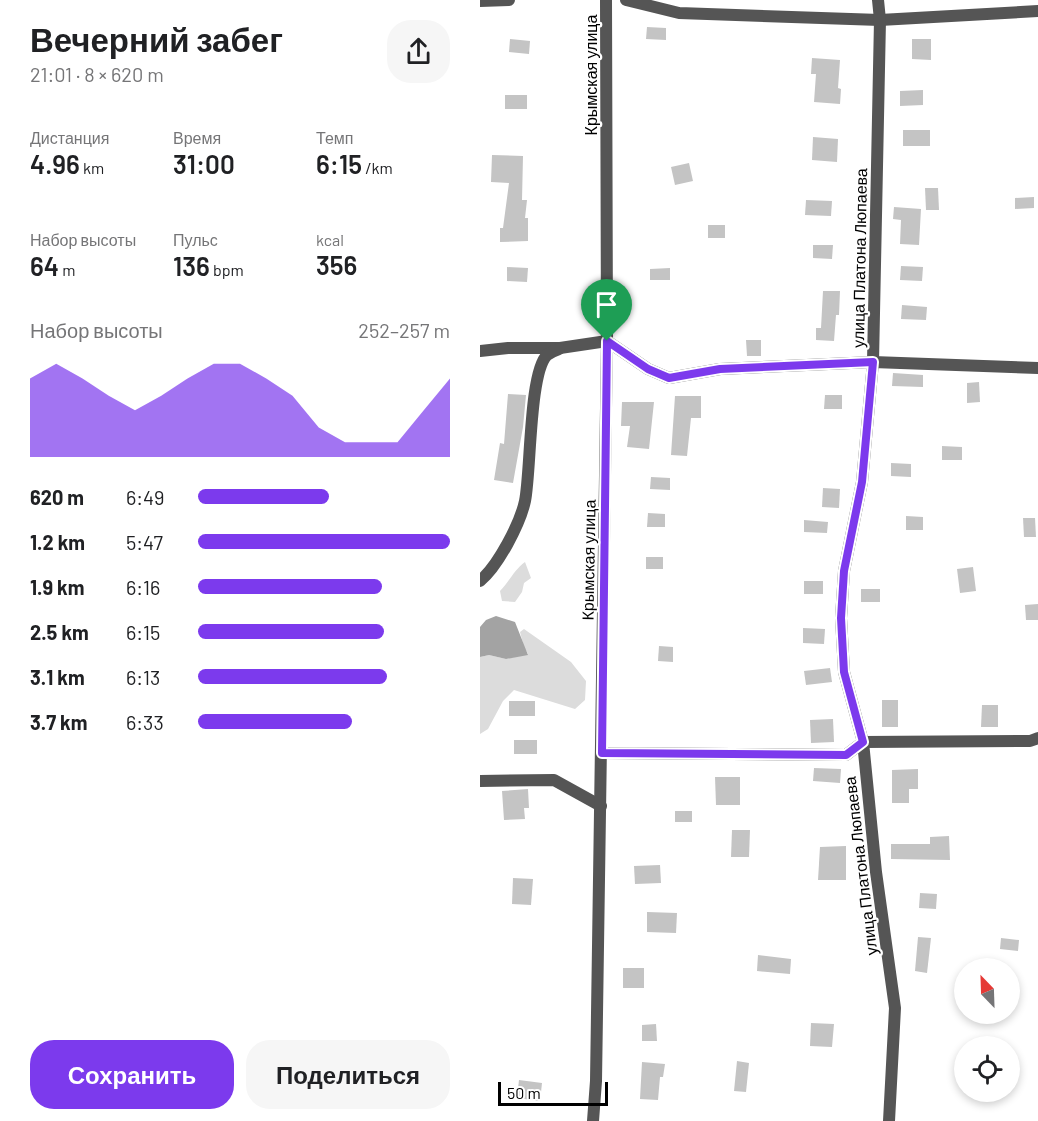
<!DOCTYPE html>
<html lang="ru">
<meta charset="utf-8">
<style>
body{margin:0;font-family:Barlow,sans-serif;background:#f6f6f6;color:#202124;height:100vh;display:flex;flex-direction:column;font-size:22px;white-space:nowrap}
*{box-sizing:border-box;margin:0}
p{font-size:20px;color:#757577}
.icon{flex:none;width:33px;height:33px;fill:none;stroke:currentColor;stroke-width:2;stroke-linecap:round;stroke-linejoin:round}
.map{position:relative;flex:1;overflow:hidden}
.sheet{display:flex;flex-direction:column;background:#fff;width:480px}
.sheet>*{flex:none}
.needle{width:39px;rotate:337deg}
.fabs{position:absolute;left:474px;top:958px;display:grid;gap:12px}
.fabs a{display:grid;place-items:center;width:66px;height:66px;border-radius:50%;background:#fff;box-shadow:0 3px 9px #0003;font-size:30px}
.scale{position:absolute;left:18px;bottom:15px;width:110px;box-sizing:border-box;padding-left:6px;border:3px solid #000;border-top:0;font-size:16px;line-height:21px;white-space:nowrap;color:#000;-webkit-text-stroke:4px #fff;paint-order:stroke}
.pin{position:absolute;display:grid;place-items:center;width:51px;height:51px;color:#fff;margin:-62px -26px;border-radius:50% 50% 50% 0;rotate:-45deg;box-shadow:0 0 6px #0007}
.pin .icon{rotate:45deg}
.round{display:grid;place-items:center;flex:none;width:63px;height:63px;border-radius:24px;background:#f6f6f6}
.head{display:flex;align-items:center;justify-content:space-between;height:102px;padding:0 30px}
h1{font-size:33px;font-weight:600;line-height:45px}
.stats{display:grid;grid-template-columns:repeat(3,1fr);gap:9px;height:102px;padding:6px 30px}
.stats div{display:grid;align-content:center}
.stats b{font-size:26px;font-weight:600}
.stats small{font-size:16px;font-weight:400}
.stats p{font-size:16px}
.chart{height:168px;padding:12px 30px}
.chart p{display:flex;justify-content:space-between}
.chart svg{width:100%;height:108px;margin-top:6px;fill:#7c3aed;opacity:.7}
.button{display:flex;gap:12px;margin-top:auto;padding:12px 30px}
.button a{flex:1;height:69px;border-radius:24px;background:#7c3aed;color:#fff;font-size:24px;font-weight:600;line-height:69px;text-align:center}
.button a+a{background:#f6f6f6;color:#202124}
ul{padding:0 30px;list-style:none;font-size:20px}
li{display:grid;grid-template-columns:96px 72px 1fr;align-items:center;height:45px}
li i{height:15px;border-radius:8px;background:#7c3aed}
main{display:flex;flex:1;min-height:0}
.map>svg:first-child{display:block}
.green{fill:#dcdcdc}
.water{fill:#a3a3a3}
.building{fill:#c4c4c4}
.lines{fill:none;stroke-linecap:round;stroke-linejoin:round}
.street{stroke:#555;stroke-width:12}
.route-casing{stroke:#fff;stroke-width:12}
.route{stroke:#7c3aed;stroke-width:8}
.labels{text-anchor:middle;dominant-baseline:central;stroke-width:4.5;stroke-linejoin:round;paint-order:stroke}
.street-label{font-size:16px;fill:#000;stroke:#fff}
</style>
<main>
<section class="sheet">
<div class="head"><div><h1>Вечерний забег</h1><p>21:01 · 8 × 620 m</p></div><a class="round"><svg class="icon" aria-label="share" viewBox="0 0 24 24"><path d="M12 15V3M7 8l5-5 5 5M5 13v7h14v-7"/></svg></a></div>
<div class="stats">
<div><p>Дистанция</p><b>4.96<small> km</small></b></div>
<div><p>Время</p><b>31:00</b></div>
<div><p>Темп</p><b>6:15<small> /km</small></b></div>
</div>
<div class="stats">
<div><p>Набор высоты</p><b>64<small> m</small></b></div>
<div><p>Пульс</p><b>136<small> bpm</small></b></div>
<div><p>kcal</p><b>356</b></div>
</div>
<div class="chart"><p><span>Набор высоты</span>252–257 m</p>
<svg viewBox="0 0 160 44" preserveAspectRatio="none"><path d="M0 44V12L10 6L20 12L30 19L40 25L50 19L60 12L70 6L80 6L90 12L100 19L110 32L120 38L130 38L140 38L150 25L160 12V44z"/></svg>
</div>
<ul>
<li><b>620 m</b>6:49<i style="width:52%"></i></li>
<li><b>1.2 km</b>5:47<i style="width:100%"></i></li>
<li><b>1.9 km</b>6:16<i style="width:73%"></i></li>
<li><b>2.5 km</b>6:15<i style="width:74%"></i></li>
<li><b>3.1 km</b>6:13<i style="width:75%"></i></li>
<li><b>3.7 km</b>6:33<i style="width:61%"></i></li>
</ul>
<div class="button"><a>Сохранить</a><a>Поделиться</a></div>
</section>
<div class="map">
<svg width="558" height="1121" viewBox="0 0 558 1121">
<rect width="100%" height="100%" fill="#fff"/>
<!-- green -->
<g class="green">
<path d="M 45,562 L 51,578 L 44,583 L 42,592 L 35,602 L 22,601 L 20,591 C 29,582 34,570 45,562 Z"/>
<path d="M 44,629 L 91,662 L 106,681 L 105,700 L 95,709 L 34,690 L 23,701 L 8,729 L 0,734 L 0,657 L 9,655 L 26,659 L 48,654 L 44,647 L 40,632 Z"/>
</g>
<!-- water -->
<path class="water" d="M 16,616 L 35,622 L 48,655 L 26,659 L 9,655 L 0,657 L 0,627 L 6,620 Z"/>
<!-- building -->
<g class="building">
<path d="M 167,27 L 186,28 L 186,40 L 166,39 Z"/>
<path d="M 30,39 L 50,41 L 49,54 L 29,52 Z"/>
<path d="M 432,39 L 451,39 L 451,60 L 432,59 Z"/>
<path d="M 332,58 L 360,60 L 358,88 L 361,89 L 360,104 L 334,102 L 336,74 L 331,74 Z"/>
<path d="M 443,90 L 443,105 L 420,106 L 420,91 Z"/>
<rect x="25" y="95" width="22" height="14"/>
<rect x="423" y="130" width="27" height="16"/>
<path d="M 333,137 L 358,139 L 357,162 L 332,160 Z"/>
<path d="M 12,155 L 43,156 L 42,200 L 47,200 L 45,218 L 48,218 L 48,241 L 20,242 L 20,228 L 23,228 L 29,183 L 11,182 Z"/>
<path d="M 209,163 L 213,181 L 195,185 L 191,167 Z"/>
<path d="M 445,188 L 458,188 L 459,210 L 446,210 Z"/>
<path d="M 554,197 L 554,208 L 535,209 L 535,198 Z"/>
<path d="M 326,200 L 352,201 L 351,216 L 325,215 Z"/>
<path d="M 414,207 L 441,209 L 439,245 L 420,244 L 421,220 L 413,219 Z"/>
<rect x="228" y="225" width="17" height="13"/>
<path d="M 333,245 L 353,245 L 352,259 L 333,258 Z"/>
<path d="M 421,266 L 443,267 L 442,281 L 420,280 Z"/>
<path d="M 27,267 L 48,268 L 47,282 L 27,281 Z"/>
<path d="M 190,268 L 190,280 L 170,280 L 170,269 Z"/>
<path d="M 343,291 L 360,291 L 359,315 L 356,315 L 354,341 L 336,340 L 336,328 L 341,328 Z"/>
<path d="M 422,305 L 447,307 L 446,320 L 421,319 Z"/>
<path d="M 266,340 L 281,340 L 281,356 L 267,356 Z"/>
<path d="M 413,373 L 443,375 L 443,387 L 412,386 Z"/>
<path d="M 499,382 L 500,402 L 487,403 L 487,383 Z"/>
<path d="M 28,394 L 46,395 L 43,427 L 33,483 L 14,480 L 20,443 L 24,444 Z"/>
<path d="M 345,395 L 362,395 L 362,409 L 344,409 Z"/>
<path d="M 195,396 L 221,396 L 221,418 L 211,418 L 207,456 L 191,455 Z"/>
<path d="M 142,402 L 174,402 L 169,449 L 147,447 L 150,426 L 141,426 Z"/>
<path d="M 462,446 L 482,447 L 482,460 L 462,460 Z"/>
<path d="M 411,463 L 431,464 L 431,477 L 411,476 Z"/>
<path d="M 171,477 L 190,478 L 190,490 L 170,489 Z"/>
<path d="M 343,488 L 360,489 L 359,508 L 342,507 Z"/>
<path d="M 168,513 L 185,514 L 185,527 L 167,527 Z"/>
<path d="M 426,516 L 443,517 L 443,530 L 426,530 Z"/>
<path d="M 543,518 L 555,518 L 556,537 L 544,537 Z"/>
<path d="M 324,520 L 348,522 L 347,533 L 324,532 Z"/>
<rect x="166" y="557" width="17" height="12"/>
<path d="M 493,567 L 496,591 L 480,593 L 477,569 Z"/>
<rect x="324" y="581" width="19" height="13"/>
<rect x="381" y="589" width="19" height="13"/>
<path d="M 558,604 L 558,620 L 546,620 L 545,605 Z"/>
<path d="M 323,628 L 345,629 L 344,644 L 323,643 Z"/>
<path d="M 179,646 L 193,647 L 193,662 L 178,661 Z"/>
<path d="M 350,668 L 352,682 L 326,685 L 324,671 Z"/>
<rect x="402" y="700" width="16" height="27"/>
<rect x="29" y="701" width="26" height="15"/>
<path d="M 502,705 L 518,705 L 518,727 L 501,727 Z"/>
<path d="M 353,719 L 354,742 L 331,743 L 330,720 Z"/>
<rect x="34" y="740" width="23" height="14"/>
<path d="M 334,768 L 361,769 L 360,783 L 333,781 Z"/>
<path d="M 438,769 L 438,789 L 429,789 L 429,803 L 412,803 L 412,770 Z"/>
<path d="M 235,777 L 260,777 L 260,805 L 236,805 Z"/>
<path d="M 48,789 L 49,808 L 44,808 L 45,819 L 24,820 L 22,791 Z"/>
<rect x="195" y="811" width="17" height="11"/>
<path d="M 252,830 L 270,830 L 269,857 L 251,857 Z"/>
<path d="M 469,836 L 470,860 L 411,859 L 411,844 L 450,844 L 450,837 Z"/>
<path d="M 366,846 L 366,880 L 338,880 L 340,847 Z"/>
<path d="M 180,865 L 181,883 L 155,884 L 154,866 Z"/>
<path d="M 33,878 L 53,879 L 51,905 L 32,904 Z"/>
<path d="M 440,893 L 457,894 L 456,909 L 439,908 Z"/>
<path d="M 167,912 L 197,913 L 196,933 L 167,932 Z"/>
<path d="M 438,937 L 451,938 L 447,973 L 435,971 Z"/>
<path d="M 521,938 L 539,940 L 538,951 L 520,949 Z"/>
<path d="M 278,955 L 311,959 L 310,974 L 277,971 Z"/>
<rect x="143" y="968" width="21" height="20"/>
<path d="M 331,1023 L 354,1024 L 352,1047 L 330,1046 Z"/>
<path d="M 176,1024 L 177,1041 L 162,1041 L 162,1025 Z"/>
<path d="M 257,1061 L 269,1063 L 266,1092 L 254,1091 Z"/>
<path d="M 162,1062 L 185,1064 L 183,1077 L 180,1077 L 178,1100 L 160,1099 Z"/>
<path d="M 39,1080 L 62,1083 L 60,1101 L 37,1098 Z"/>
</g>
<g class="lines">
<!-- street -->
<g class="street">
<path d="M 146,0 L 199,13 L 400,20 L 558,11"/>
<path d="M 398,0 L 400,20 L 393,362 L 382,482 L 364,571 L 361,618 L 364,672 L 383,742 L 396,872 L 415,1008 L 409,1121"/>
<path d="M 0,1 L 29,0"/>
<path d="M 0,351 L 28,348 L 80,348 L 127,341 L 168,369 L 189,378 L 240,369 L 393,362 L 558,368"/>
<path d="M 0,581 C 18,566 40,524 45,501 C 51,472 49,373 67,355 C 70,353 76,350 79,349"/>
<path d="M 122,753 L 366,755 L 383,742 L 550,741 L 558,738"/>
<path d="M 0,781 L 74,780 L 121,806"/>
<path d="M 113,1121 L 116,1081 L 127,341 L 126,0"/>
</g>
</g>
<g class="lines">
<!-- route casing -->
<g class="route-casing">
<path id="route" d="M 127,341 L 168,369 L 189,378 L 240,369 L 393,362 L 382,482 L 364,571 L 361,618 L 364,672 L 383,742 L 366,755 L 122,753 Z"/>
</g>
<!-- route -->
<use href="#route" class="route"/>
</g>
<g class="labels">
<!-- street labels -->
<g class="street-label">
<text transform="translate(110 75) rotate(-90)">Крымская улица</text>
<text transform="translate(379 258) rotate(-89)">улица Платона Люпаева</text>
<text transform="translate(108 560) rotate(-89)">Крымская улица</text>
<text transform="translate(380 866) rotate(-97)">улица Платона Люпаева</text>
</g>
</g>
</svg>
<div class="fabs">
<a><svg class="needle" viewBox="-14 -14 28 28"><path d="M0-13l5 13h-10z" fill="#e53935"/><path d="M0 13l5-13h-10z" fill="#757577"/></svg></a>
<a><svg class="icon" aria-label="locate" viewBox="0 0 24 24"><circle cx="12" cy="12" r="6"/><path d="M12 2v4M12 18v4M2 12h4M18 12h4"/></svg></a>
</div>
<div class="scale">50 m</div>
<div class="pin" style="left:127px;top:341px;background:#1e9e55"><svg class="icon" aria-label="arrive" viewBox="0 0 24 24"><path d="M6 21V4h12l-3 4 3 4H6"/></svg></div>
</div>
</main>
